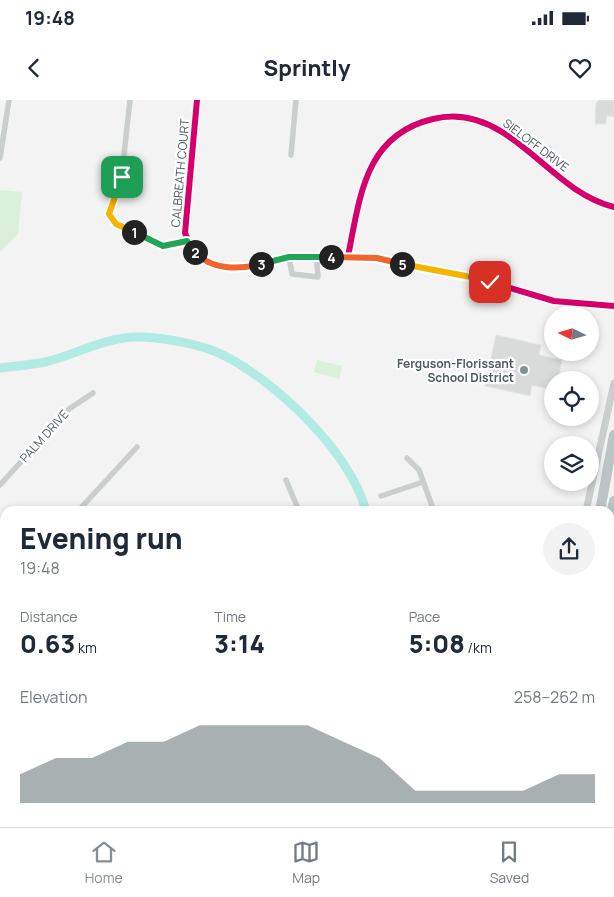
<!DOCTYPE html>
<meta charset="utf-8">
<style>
body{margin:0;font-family:Manrope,sans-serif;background:#f2f2f3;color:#1f2937;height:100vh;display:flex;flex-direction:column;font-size:19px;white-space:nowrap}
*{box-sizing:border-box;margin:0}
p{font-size:16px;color:#747a83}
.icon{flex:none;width:28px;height:28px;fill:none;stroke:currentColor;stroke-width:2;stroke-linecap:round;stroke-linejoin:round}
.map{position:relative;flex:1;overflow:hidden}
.sheet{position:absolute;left:0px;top:406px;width:615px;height:321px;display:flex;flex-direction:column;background:#fff;border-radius:15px 15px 0 0;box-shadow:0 2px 8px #0003}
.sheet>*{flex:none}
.needle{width:32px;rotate:275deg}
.fabs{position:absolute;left:544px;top:206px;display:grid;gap:10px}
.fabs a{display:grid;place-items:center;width:55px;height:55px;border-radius:50%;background:#fff;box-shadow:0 2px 8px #0003;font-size:25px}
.pin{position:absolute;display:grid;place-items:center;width:42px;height:42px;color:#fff;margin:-21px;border-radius:10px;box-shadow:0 2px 8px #0006}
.km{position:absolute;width:25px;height:25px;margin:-12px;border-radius:50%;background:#222;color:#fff;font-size:14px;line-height:25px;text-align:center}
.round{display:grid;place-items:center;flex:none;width:52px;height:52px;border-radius:26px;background:#f2f2f3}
.headline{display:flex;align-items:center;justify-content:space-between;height:85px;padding:0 20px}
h1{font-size:28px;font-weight:800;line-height:38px}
.metrics{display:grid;grid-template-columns:repeat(3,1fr);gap:8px;height:85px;padding:5px 20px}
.metrics div{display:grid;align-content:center}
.metrics b{font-size:25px;font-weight:800}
.metrics small{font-size:14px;font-weight:400}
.metrics p{font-size:14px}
.chart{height:140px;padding:10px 20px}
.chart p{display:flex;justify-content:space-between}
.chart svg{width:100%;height:90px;margin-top:5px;fill:#869092;opacity:.7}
.status{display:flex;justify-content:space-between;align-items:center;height:35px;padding:0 25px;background:#fff;direction:ltr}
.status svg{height:14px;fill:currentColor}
header{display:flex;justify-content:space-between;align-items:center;height:65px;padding:0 20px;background:#fff;font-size:22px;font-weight:800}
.tabs{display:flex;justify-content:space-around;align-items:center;height:70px;border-top:1px solid #e0e1e3;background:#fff;font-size:14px;color:#747a83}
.tabs a{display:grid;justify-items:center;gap:2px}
.tabs .on{color:#869092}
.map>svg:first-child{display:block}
.green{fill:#daf0db}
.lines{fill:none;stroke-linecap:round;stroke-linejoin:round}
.stream{stroke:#b1ebe4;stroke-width:1}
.river{stroke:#b1ebe4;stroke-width:9}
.building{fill:#d9dbdb;stroke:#e5e5e6}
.minor{stroke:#cbcece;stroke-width:5.5}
.tertiary{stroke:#cbcece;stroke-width:7}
.motorway{stroke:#bdc4c5;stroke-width:10}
.cycleway-casing{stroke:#fff;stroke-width:9}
.cycleway{stroke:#d6006c;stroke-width:6}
.split-1-casing{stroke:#fff;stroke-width:10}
.split-2-casing{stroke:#fff;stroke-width:10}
.split-3-casing{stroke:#fff;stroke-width:10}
.split-4-casing{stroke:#fff;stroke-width:10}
.split-5-casing{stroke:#fff;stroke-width:10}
.split-6-casing{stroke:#fff;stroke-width:10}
.split-7-casing{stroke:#fff;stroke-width:10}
.split-1{stroke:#f5b400;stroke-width:6}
.split-2{stroke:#22a559;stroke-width:6}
.split-3{stroke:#f0652b;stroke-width:6}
.split-4{stroke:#22a559;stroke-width:6}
.split-5{stroke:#f0652b;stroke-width:6}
.split-6{stroke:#f5b400;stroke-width:6}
.split-7{stroke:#22a559;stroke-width:6}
.poi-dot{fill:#869092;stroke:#fff;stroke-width:2}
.labels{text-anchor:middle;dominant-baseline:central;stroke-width:4.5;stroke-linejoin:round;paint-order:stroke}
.street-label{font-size:12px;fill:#4b5b5e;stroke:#fff}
.poi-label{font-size:12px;font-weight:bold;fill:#4b5b5e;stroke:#fff;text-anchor:end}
</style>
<div class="status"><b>19:48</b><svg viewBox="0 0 49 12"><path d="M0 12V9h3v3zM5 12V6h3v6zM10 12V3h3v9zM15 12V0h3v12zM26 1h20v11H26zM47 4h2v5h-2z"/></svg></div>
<header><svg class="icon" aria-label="back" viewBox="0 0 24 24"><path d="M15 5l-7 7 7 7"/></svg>Sprintly<svg class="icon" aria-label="heart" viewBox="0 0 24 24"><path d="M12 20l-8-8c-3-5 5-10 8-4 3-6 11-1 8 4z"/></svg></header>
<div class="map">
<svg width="614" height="727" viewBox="0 0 614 727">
<rect width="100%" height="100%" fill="#f3f3f3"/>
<!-- green -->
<g class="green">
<path d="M 0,90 L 22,92 L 18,134 L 0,152 Z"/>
<path d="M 317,260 L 342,266 L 339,279 L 314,272 Z"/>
</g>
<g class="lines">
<!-- stream -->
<path class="stream" d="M 315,727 L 319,722"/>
<!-- river -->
<g class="river">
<path d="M 0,268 C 15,266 31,265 45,262 C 75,255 106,237 137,237 C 162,237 201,244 223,255 C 277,282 350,352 366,411"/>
<path d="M 459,722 L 466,727"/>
</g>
</g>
<!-- building -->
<g class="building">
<path d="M 599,0 L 614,0 L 614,17 L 607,16 L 606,24 L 595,24 L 596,3 Z"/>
<path d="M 496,235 L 541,245 L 539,255 L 562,260 L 558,280 L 552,280 L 552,290 L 532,285 L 530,296 L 485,286 Z"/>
</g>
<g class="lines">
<!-- minor -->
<g class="minor">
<path d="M 130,0 L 121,82 L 109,114 L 116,124 L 163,147 L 187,141"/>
<path d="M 197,0 L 185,133 L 191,147 L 200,157 L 222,167 L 253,166 L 289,157 L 348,156 L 372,158 L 490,182 L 554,201 L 614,206"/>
<path d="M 291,55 L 296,0"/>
<path d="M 0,58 L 9,0"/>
<path d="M 348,156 C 360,98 364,35 433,19 C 457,13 481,19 502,32 C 541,56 568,95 614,107"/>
<path d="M 289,157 L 292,174 L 318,177 L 317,163 L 320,157"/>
<path d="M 407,358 L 419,370 L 434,411"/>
<path d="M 286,380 L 299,411"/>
<path d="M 0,385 L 69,309 L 93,293"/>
<path d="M 381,396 L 423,382"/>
<path d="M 78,411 L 137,347"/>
<path d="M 0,496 L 5,491"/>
<path d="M 0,553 L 5,557"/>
<path d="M 610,625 L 614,626"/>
<path d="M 0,659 L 5,653"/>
<path d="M 238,722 L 243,727"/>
<path d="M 25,727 L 35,722"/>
<path d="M 174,727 L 178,722"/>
</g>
<!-- tertiary -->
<g class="tertiary">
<path d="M 586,411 L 614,283"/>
<path d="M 610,547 L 614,528"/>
<path d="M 525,727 L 526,722"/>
<path d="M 570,727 L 571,722"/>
</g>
<!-- motorway -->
<g class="motorway">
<path d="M 600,411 L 614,335"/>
<path d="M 610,418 L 614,401"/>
<path d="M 610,471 L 614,451"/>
<path d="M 540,727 L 541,722"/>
<path d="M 558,727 L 559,722"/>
</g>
<!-- cycleway casing -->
<g class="cycleway-casing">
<g id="cycleway">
<path d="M 197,0 L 185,133 L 191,147 L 200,157 L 222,167 L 253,166 L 289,157 L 348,156 L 372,158 L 490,182 L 554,201 L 614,206"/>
<path d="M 348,156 C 360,98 364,35 433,19 C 457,13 481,19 502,32 C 541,56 568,95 614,107"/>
</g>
</g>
<!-- cycleway -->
<use href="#cycleway" class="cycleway"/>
</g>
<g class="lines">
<!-- split-1 casing -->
<g class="split-1-casing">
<path id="split-1" d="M 122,77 L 109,114 L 116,124 L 134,132"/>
</g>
<!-- split-2 casing -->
<g class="split-2-casing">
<path id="split-2" d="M 134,132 L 163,146 L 187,141 L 195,152"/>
</g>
<!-- split-3 casing -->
<g class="split-3-casing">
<path id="split-3" d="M 195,152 C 211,170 239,170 261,164"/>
</g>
<!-- split-4 casing -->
<g class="split-4-casing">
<path id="split-4" d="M 261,164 L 289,157 L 331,157"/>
</g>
<!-- split-5 casing -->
<g class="split-5-casing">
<path id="split-5" d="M 331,157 L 377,158 L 402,164"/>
</g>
<!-- split-6 casing -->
<g class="split-6-casing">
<path id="split-6" d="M 402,164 L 471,177"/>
</g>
<!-- split-7 casing -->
<g class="split-7-casing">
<path id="split-7" d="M 471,177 L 490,182"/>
</g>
<!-- split-1 -->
<use href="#split-1" class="split-1"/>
<!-- split-2 -->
<use href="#split-2" class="split-2"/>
<!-- split-3 -->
<use href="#split-3" class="split-3"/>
<!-- split-4 -->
<use href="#split-4" class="split-4"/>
<!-- split-5 -->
<use href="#split-5" class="split-5"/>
<!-- split-6 -->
<use href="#split-6" class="split-6"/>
<!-- split-7 -->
<use href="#split-7" class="split-7"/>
</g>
<!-- markers -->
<circle class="poi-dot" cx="524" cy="270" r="5"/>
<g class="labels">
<!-- street labels -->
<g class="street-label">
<text transform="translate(536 45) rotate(37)">SIELOFF DRIVE</text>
<text transform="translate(180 73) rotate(-85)">CALBREATH COURT</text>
<text transform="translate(44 336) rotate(-48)">PALM DRIVE</text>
</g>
<!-- poi labels -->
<g class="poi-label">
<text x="514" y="263">Ferguson-Florissant<tspan x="514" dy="14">School District</tspan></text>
</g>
</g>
</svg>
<div class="fabs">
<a><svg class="needle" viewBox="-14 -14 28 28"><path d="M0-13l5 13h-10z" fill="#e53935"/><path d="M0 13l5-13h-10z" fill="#747a83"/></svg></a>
<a><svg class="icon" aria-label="locate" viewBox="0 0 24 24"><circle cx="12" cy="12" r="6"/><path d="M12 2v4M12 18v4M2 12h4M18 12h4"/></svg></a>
<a><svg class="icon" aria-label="layers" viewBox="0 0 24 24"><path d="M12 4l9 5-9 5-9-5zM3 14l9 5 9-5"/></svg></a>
</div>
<div class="pin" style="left:122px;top:77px;background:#1e9e55"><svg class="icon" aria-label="arrive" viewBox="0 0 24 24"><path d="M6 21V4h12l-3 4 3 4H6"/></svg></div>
<div class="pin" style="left:490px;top:182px;background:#d93025"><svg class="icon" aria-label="check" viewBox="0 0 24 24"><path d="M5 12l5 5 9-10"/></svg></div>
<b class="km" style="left:134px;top:132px">1</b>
<b class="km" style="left:195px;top:152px">2</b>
<b class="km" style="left:261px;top:164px">3</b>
<b class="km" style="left:331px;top:157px">4</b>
<b class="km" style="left:402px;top:164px">5</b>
<section class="sheet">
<div class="headline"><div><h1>Evening run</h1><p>19:48</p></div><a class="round"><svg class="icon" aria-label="share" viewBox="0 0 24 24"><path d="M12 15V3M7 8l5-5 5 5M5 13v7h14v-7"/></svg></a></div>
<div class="metrics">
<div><p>Distance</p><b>0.63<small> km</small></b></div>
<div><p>Time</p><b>3:14</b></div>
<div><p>Pace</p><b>5:08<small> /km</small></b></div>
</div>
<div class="chart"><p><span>Elevation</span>258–262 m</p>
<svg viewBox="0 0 160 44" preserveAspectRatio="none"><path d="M0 44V30L10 22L20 22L30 14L40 14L50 6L60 6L70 6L80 6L90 14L100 22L110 38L120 38L130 38L140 38L150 30L160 30V44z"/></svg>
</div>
</section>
</div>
<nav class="tabs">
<a class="on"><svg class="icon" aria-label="home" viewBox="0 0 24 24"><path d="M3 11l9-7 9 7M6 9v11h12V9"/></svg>Home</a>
<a><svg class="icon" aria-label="map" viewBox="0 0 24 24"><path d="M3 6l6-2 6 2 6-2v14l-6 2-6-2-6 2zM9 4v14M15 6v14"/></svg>Map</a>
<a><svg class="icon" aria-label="saved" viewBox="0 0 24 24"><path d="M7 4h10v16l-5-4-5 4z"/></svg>Saved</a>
</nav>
